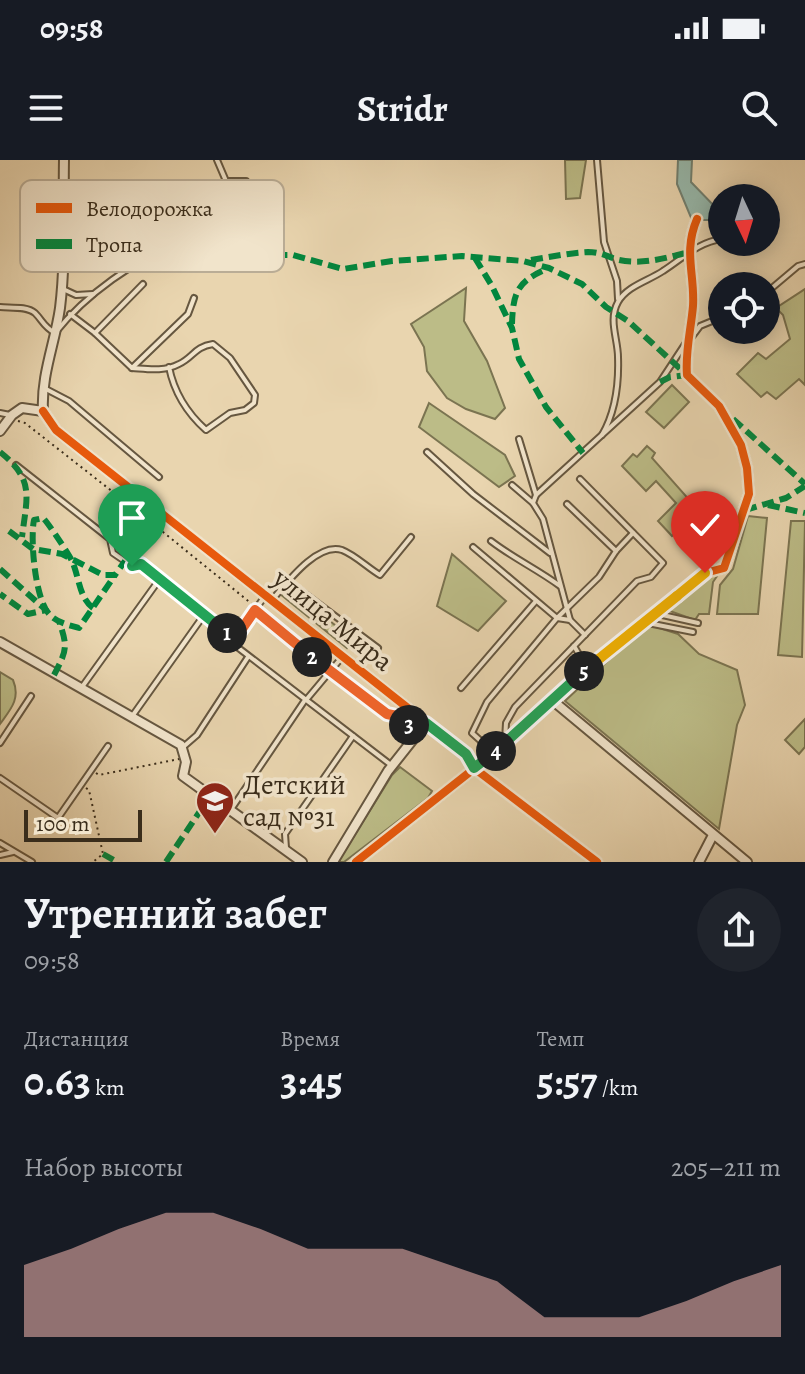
<!DOCTYPE html>
<html lang="ru">
<meta charset="utf-8">
<style>
body{margin:0;font-family:Alegreya,serif;background:#20242c;color:#f1f3f6;height:100vh;display:flex;flex-direction:column;font-size:30px;white-space:nowrap}
*{box-sizing:border-box;margin:0}
p{font-size:26px;color:#9ea1a6}
.icon{flex:none;width:44px;height:44px;fill:none;stroke:currentColor;stroke-width:2;stroke-linecap:round;stroke-linejoin:round}
.map{position:relative;height:702px;overflow:hidden}
.drawer{display:flex;flex-direction:column;background:#171b24;flex:1}
.drawer>*{flex:none}
.needle{width:52px;rotate:176deg}
.buttons{position:absolute;left:708px;top:24px;display:grid;gap:16px}
.buttons a{display:grid;place-items:center;width:72px;height:72px;border-radius:50%;background:#171b24;box-shadow:0 4px 20px #0003;font-size:40px}
.scale{position:absolute;left:24px;bottom:20px;width:118px;box-sizing:border-box;padding-left:8px;border:4px solid #3a2d1b;border-top:0;font-size:22px;line-height:28px;white-space:nowrap;color:#3a2d1b;-webkit-text-stroke:6px #f1e4cb;paint-order:stroke}
.pin{position:absolute;display:grid;place-items:center;width:68px;height:68px;color:#fff;margin:-82px -34px;border-radius:50% 50% 50% 0;rotate:-45deg;box-shadow:0 0 8px #0007}
.pin .icon{rotate:45deg}
.km{position:absolute;width:40px;height:40px;margin:-20px;border-radius:50%;background:#222;color:#fff;font-size:22px;line-height:40px;text-align:center}
.round{display:grid;place-items:center;flex:none;width:84px;height:84px;border-radius:42px;background:#20242c}
.headline{display:flex;align-items:center;justify-content:space-between;height:136px;padding:0 24px}
h1{font-size:44px;font-weight:700;line-height:60px}
.stats{display:grid;grid-template-columns:repeat(3,1fr);gap:12px;height:136px;padding:8px 24px}
.stats div{display:grid;align-content:center}
.stats b{font-size:40px;font-weight:700}
.stats small{font-size:22px;font-weight:400}
.stats p{font-size:22px}
.chart{height:224px;padding:16px 24px}
.chart p{display:flex;justify-content:space-between}
.chart svg{width:100%;height:144px;margin-top:8px;fill:#c59692;opacity:.7}
.status{display:flex;justify-content:space-between;align-items:center;height:56px;padding:0 40px;background:#171b24;direction:ltr}
.status svg{height:22px;fill:currentColor}
header{display:flex;justify-content:space-between;align-items:center;height:104px;padding:0 24px;background:#171b24;font-size:36px;font-weight:700}
.map>svg:first-child{display:block}
.green{fill:#bcbc87;stroke:#7b7451;stroke-width:2}
.water{fill:#97b9ac;stroke:#728172;stroke-width:2}
.lines{fill:none;stroke-linecap:round;stroke-linejoin:round}
.lane-casing{stroke:#665740;stroke-width:8}
.street-casing{stroke:#665740;stroke-width:12}
.path{stroke:#3a2d1b;stroke-width:2;stroke-dasharray:2 4;stroke-linecap:butt}
.lane{stroke:#f1e4cb;stroke-width:4}
.street{stroke:#f1e4cb;stroke-width:8}
.quiet{stroke:#00873e;stroke-width:6;stroke-dasharray:12 6;stroke-linecap:butt}
.cycleway-casing{stroke:#f1e4cb;stroke-width:13}
.cycleway{stroke:#e8590c;stroke-width:8}
.split-1-casing{stroke:#fff;stroke-width:16}
.split-2-casing{stroke:#fff;stroke-width:16}
.split-3-casing{stroke:#fff;stroke-width:16}
.split-4-casing{stroke:#fff;stroke-width:16}
.split-5-casing{stroke:#fff;stroke-width:16}
.split-6-casing{stroke:#fff;stroke-width:16}
.split-7-casing{stroke:#fff;stroke-width:16}
.split-1{stroke:#22a559;stroke-width:10}
.split-2{stroke:#f0652b;stroke-width:10}
.split-3{stroke:#f0652b;stroke-width:10}
.split-4{stroke:#22a559;stroke-width:10}
.split-5{stroke:#22a559;stroke-width:10}
.split-6{stroke:#f5b400;stroke-width:10}
.split-7{stroke:#f5b400;stroke-width:10}
.labels{text-anchor:middle;dominant-baseline:central;stroke-width:7;stroke-linejoin:round;paint-order:stroke}
.street-label{font-size:28px;fill:#3a2d1b;stroke:#f1e4cb}
.poi-label{font-size:28px;fill:#3a2d1b;stroke:#f1e4cb;text-anchor:start}
.key{fill:#f1e4cb;stroke:#baad96;stroke-width:2}
.key-label{font-size:22px;fill:#3a2d1b}
</style>
<div class="status"><b>09:58</b><svg viewBox="0 0 49 12"><path d="M0 12V9h3v3zM5 12V6h3v6zM10 12V3h3v9zM15 12V0h3v12zM26 1h20v11H26zM47 4h2v5h-2z"/></svg></div>
<header><svg class="icon" aria-label="menu" viewBox="0 0 24 24"><path d="M4 6h16M4 12h16M4 18h16"/></svg>Stridr<svg class="icon" aria-label="search" viewBox="0 0 24 24"><circle cx="10" cy="10" r="6"/><path d="M15 15l6 6"/></svg></header>
<div class="map">
<svg width="805" height="702" viewBox="0 0 805 702">
<rect width="100%" height="100%" fill="#e9d5af"/>
<filter id="stains"><feTurbulence type="fractalNoise" baseFrequency=".0025" numOctaves="4"/><feColorMatrix values="0 0 0 0 .2 0 0 0 0 .09 0 0 0 0 .02 0 0 0 .5 -.17"/></filter>
<radialGradient id="worn" r=".72"><stop offset=".6" stop-color="#630" stop-opacity="0"/><stop offset="1" stop-color="#630" stop-opacity=".3"/></radialGradient>
<!-- green -->
<g class="green">
<path d="M 565,0 L 586,0 L 580,38 L 566,39 Z"/>
<path d="M 466,128 L 464,161 L 487,201 L 505,248 L 495,259 L 466,249 L 447,238 L 427,211 L 424,187 L 411,164 Z"/>
<path d="M 805,129 L 805,225 L 799,219 L 776,239 L 767,232 L 761,237 L 737,214 L 758,193 L 766,199 L 790,179 L 783,155 L 776,148 Z"/>
<path d="M 672,225 L 689,242 L 664,268 L 646,252 Z"/>
<path d="M 429,243 L 505,295 L 515,316 L 499,327 L 419,267 Z"/>
<path d="M 647,286 L 655,293 L 652,298 L 724,379 L 704,397 L 680,369 L 672,376 L 658,361 L 676,343 L 656,321 L 646,331 L 622,306 L 633,294 L 637,297 Z"/>
<path d="M 748,356 L 767,358 L 758,454 L 717,454 L 720,425 L 733,409 Z"/>
<path d="M 791,361 L 805,361 L 802,497 L 778,495 Z"/>
<path d="M 452,394 L 506,441 L 478,471 L 437,446 Z"/>
<path d="M 722,409 L 713,422 L 709,454 L 699,454 L 695,460 L 667,450 L 700,422 Z"/>
<path d="M 285,426 L 354,480 L 347,488 L 279,433 Z"/>
<path d="M 647,464 L 678,474 L 699,494 L 737,510 L 745,545 L 737,565 L 719,669 L 565,541 Z"/>
<path d="M 0,512 L 13,520 C 21,539 10,550 0,564 Z"/>
<path d="M 805,559 L 805,587 L 799,594 L 785,580 Z"/>
<path d="M 400,607 L 432,631 L 428,638 L 344,702 L 338,702 L 392,615 Z"/>
</g>
<!-- water -->
<path class="water" d="M 678,0 L 692,0 L 691,22 L 717,49 L 722,48 L 722,60 L 692,60 L 677,24 Z"/>
<g class="lines">
<!-- lane casing -->
<g class="lane-casing">
<g id="lane">
<path d="M 597,0 L 604,82 L 617,121 L 618,139"/>
<path d="M 63,129 L 76,135 L 93,134"/>
<path d="M 766,133 L 798,106 L 805,104"/>
<path d="M 0,147 C 10,148 27,146 35,153 C 43,161 43,166 55,173 C 83,138 137,95 182,86 C 203,82 224,84 245,84 L 250,66 L 246,21 L 226,21 L 217,0"/>
<path d="M 70,154 L 95,173 L 143,124"/>
<path d="M 95,173 L 132,208 L 188,154 L 194,138"/>
<path d="M 691,178 L 700,166 L 722,157"/>
<path d="M 132,208 C 147,209 164,212 179,204 C 194,197 194,187 213,184 L 230,198 L 255,235 L 254,243 L 245,250 L 230,253 L 206,270 C 187,253 174,232 169,207"/>
<path d="M 44,228 L 69,241 L 159,317"/>
<path d="M 0,253 L 10,255"/>
<path d="M 602,275 C 616,251 619,225 618,197 C 618,179 608,160 618,142 C 627,126 648,121 663,111 C 682,99 698,82 722,79"/>
<path d="M 519,279 L 536,335"/>
<path d="M 427,292 L 473,334 L 550,393"/>
<path d="M 16,305 L 110,379 L 113,393 L 132,406 L 141,404 L 159,420"/>
<path d="M 512,325 L 533,343"/>
<path d="M 567,344 L 616,391"/>
<path d="M 491,381 C 513,398 537,409 560,426"/>
<path d="M 473,387 L 557,458 L 570,460 L 585,475"/>
<path d="M 128,403 L 161,355"/>
<path d="M 288,421 L 378,488"/>
<path d="M 265,436 L 255,450 L 305,492 L 387,554 L 397,556 L 418,572"/>
<path d="M 272,440 C 286,424 317,382 342,390 C 355,395 368,408 380,415 L 411,377"/>
<path d="M 255,450 L 232,483 L 391,605"/>
<path d="M 658,454 L 698,463"/>
<path d="M 570,460 L 543,359 L 533,343 L 536,335 L 660,222 L 685,184"/>
<path d="M 648,463 L 693,472"/>
<path d="M 574,486 L 586,506"/>
<path d="M 82,527 L 159,420 L 204,455"/>
<path d="M 461,528 L 536,441"/>
<path d="M 306,540 L 343,496"/>
<path d="M 133,555 L 204,455 L 235,479"/>
<path d="M 505,580 L 506,563 L 515,547 L 637,421 L 651,417 L 663,403 L 580,319"/>
<path d="M 0,583 L 31,536"/>
<path d="M 182,588 L 197,575 L 248,497"/>
<path d="M 492,591 L 472,573 L 487,542 L 557,458 L 599,417 L 616,391 L 633,373"/>
<path d="M 0,618 L 58,658 L 108,586"/>
<path d="M 230,651 L 305,540"/>
<path d="M 0,683 L 32,702"/>
<path d="M 286,688 L 285,674 L 353,576"/>
<path d="M 0,695 L 13,692"/>
</g>
</g>
<!-- street casing -->
<g class="street-casing">
<g id="street">
<path d="M 43,251 L 56,270 L 466,594 L 474,608 L 597,702"/>
<path d="M 43,251 C 41,215 55,183 60,148 C 66,99 63,49 64,0"/>
<path d="M 0,271 L 12,255 L 22,248 L 43,251"/>
<path d="M 0,482 L 181,585 L 186,602 L 183,616 L 302,702"/>
<path d="M 552,540 L 747,702"/>
<path d="M 333,702 L 388,611 L 426,563"/>
<path d="M 356,702 L 485,600 L 587,508 L 705,413 L 724,408 L 749,334 L 747,308 L 741,285 L 719,246 L 687,215 C 685,191 691,170 693,146 C 695,114 683,92 697,59"/>
<path d="M 699,702 L 713,675"/>
</g>
</g>
<!-- path -->
<g class="path">
<path d="M 18,261 L 25,263 L 150,361"/>
<path d="M 158,368 L 252,444"/>
<path d="M 96,613 L 99,615 L 179,599"/>
<path d="M 86,628 L 89,630 L 103,694 L 93,702"/>
</g>
<!-- lane -->
<use href="#lane" class="lane"/>
<!-- street -->
<use href="#street" class="street"/>
<!-- quiet -->
<g class="quiet">
<path d="M 245,84 L 247,90 L 256,95 L 293,95 L 343,109 L 392,101 L 462,96 L 523,101 L 549,108 L 582,124 L 606,147 L 628,161 L 687,215"/>
<path d="M 475,98 L 492,126 L 512,168 L 519,199 L 546,247 L 583,293"/>
<path d="M 531,100 C 550,97 569,93 588,92 C 601,92 608,97 619,100 C 642,105 666,98 689,92"/>
<path d="M 512,164 C 513,131 518,121 549,108"/>
<path d="M 660,222 L 670,217 L 687,215"/>
<path d="M 733,259 L 805,324"/>
<path d="M 0,292 C 35,320 27,336 22,377"/>
<path d="M 768,345 L 805,353"/>
<path d="M 745,350 L 786,338 L 805,326"/>
<path d="M 9,371 L 33,389 L 62,394 L 103,415 L 115,415 L 125,401"/>
<path d="M 0,409 L 46,450 L 28,454 L 0,434"/>
<path d="M 93,448 C 79,438 79,416 72,401 C 70,396 47,361 43,358 L 34,360 C 30,379 35,441 50,455 C 58,463 69,465 79,468 L 115,415"/>
<path d="M 54,515 C 67,490 68,487 59,461"/>
<path d="M 103,694 L 117,702"/>
<path d="M 166,702 L 210,636"/>
</g>
<!-- cycleway casing -->
<g class="cycleway-casing">
<g id="cycleway">
<path d="M 43,251 L 56,270 L 466,594 L 474,608 L 597,702"/>
<path d="M 356,702 L 485,600 L 587,508 L 705,413 L 724,408 L 749,334 L 747,308 L 741,285 L 719,246 L 687,215 C 685,191 691,170 693,146 C 695,114 683,92 697,59"/>
</g>
</g>
<!-- cycleway -->
<use href="#cycleway" class="cycleway"/>
</g>
<g class="lines">
<!-- split-1 casing -->
<g class="split-1-casing">
<path id="split-1" d="M 132,406 L 141,404 L 227,473"/>
</g>
<!-- split-2 casing -->
<g class="split-2-casing">
<path id="split-2" d="M 227,473 L 235,479 L 255,450 L 312,497"/>
</g>
<!-- split-3 casing -->
<g class="split-3-casing">
<path id="split-3" d="M 312,497 L 387,554 L 397,556 L 409,565"/>
</g>
<!-- split-4 casing -->
<g class="split-4-casing">
<path id="split-4" d="M 409,565 L 418,572 L 426,563 L 466,594 L 474,608 L 496,591"/>
</g>
<!-- split-5 casing -->
<g class="split-5-casing">
<path id="split-5" d="M 496,591 L 584,511"/>
</g>
<!-- split-6 casing -->
<g class="split-6-casing">
<path id="split-6" d="M 584,511 L 677,436"/>
</g>
<!-- split-7 casing -->
<g class="split-7-casing">
<path id="split-7" d="M 677,436 L 705,413"/>
</g>
<!-- split-1 -->
<use href="#split-1" class="split-1"/>
<!-- split-2 -->
<use href="#split-2" class="split-2"/>
<!-- split-3 -->
<use href="#split-3" class="split-3"/>
<!-- split-4 -->
<use href="#split-4" class="split-4"/>
<!-- split-5 -->
<use href="#split-5" class="split-5"/>
<!-- split-6 -->
<use href="#split-6" class="split-6"/>
<!-- split-7 -->
<use href="#split-7" class="split-7"/>
</g>
<!-- icons -->
<defs>
<g id="school-pin" transform="scale(2)"><path d="M0 17L-7.5 6A9.5 9.5 0 1 1 7.5 6Z" fill="#8f2418" stroke="#f1e4cb"/><path d="M0-5L7-2L0 1L-7-2ZM-4 1L0 2.5L4 1V4Q0 6-4 4Z" fill="#fff"/></g>
</defs>
<g fill-rule="evenodd">
<use href="#school-pin" x="215" y="641"/>
</g>
<g class="labels">
<!-- street labels -->
<g class="street-label">
<text transform="translate(333 460) rotate(39)">улица Мира</text>
</g>
<!-- poi labels -->
<g class="poi-label">
<text x="243" y="625">Детский<tspan x="243" dy="32">сад №31</tspan></text>
</g>
</g>
<!-- legend -->
<rect x="20" y="20" width="264" height="92" rx="12" class="key"/>
<rect x="36" y="43" width="36" height="10" fill="#e8590c"/>
<rect x="36" y="79" width="36" height="10" fill="#00873e"/>
<g class="key-label">
<text x="86" y="56">Велодорожка</text>
<text x="86" y="92">Тропа</text>
</g>
<rect width="100%" height="100%" filter="url(#stains)"/>
<rect width="100%" height="100%" fill="url(#worn)"/>
</svg>
<div class="buttons">
<a><svg class="needle" viewBox="-14 -14 28 28"><path d="M0-13l5 13h-10z" fill="#e53935"/><path d="M0 13l5-13h-10z" fill="#9ea1a6"/></svg></a>
<a><svg class="icon" aria-label="locate" viewBox="0 0 24 24"><circle cx="12" cy="12" r="6"/><path d="M12 2v4M12 18v4M2 12h4M18 12h4"/></svg></a>
</div>
<div class="scale">100 m</div>
<div class="pin" style="left:132px;top:406px;background:#1e9e55"><svg class="icon" aria-label="arrive" viewBox="0 0 24 24"><path d="M6 21V4h12l-3 4 3 4H6"/></svg></div>
<div class="pin" style="left:705px;top:413px;background:#d93025"><svg class="icon" aria-label="check" viewBox="0 0 24 24"><path d="M5 12l5 5 9-10"/></svg></div>
<b class="km" style="left:227px;top:473px">1</b>
<b class="km" style="left:312px;top:497px">2</b>
<b class="km" style="left:409px;top:565px">3</b>
<b class="km" style="left:496px;top:591px">4</b>
<b class="km" style="left:584px;top:511px">5</b>
</div>
<section class="drawer">
<div class="headline"><div><h1>Утренний забег</h1><p>09:58</p></div><a class="round"><svg class="icon" aria-label="share" viewBox="0 0 24 24"><path d="M12 15V3M7 8l5-5 5 5M5 13v7h14v-7"/></svg></a></div>
<div class="stats">
<div><p>Дистанция</p><b>0.63<small> km</small></b></div>
<div><p>Время</p><b>3:45</b></div>
<div><p>Темп</p><b>5:57<small> /km</small></b></div>
</div>
<div class="chart"><p><span>Набор высоты</span>205–211 m</p>
<svg viewBox="0 0 160 44" preserveAspectRatio="none"><path d="M0 44V22L10 17L20 11L30 6L40 6L50 11L60 17L70 17L80 17L90 22L100 27L110 38L120 38L130 38L140 33L150 27L160 22V44z"/></svg>
</div>
</section>
